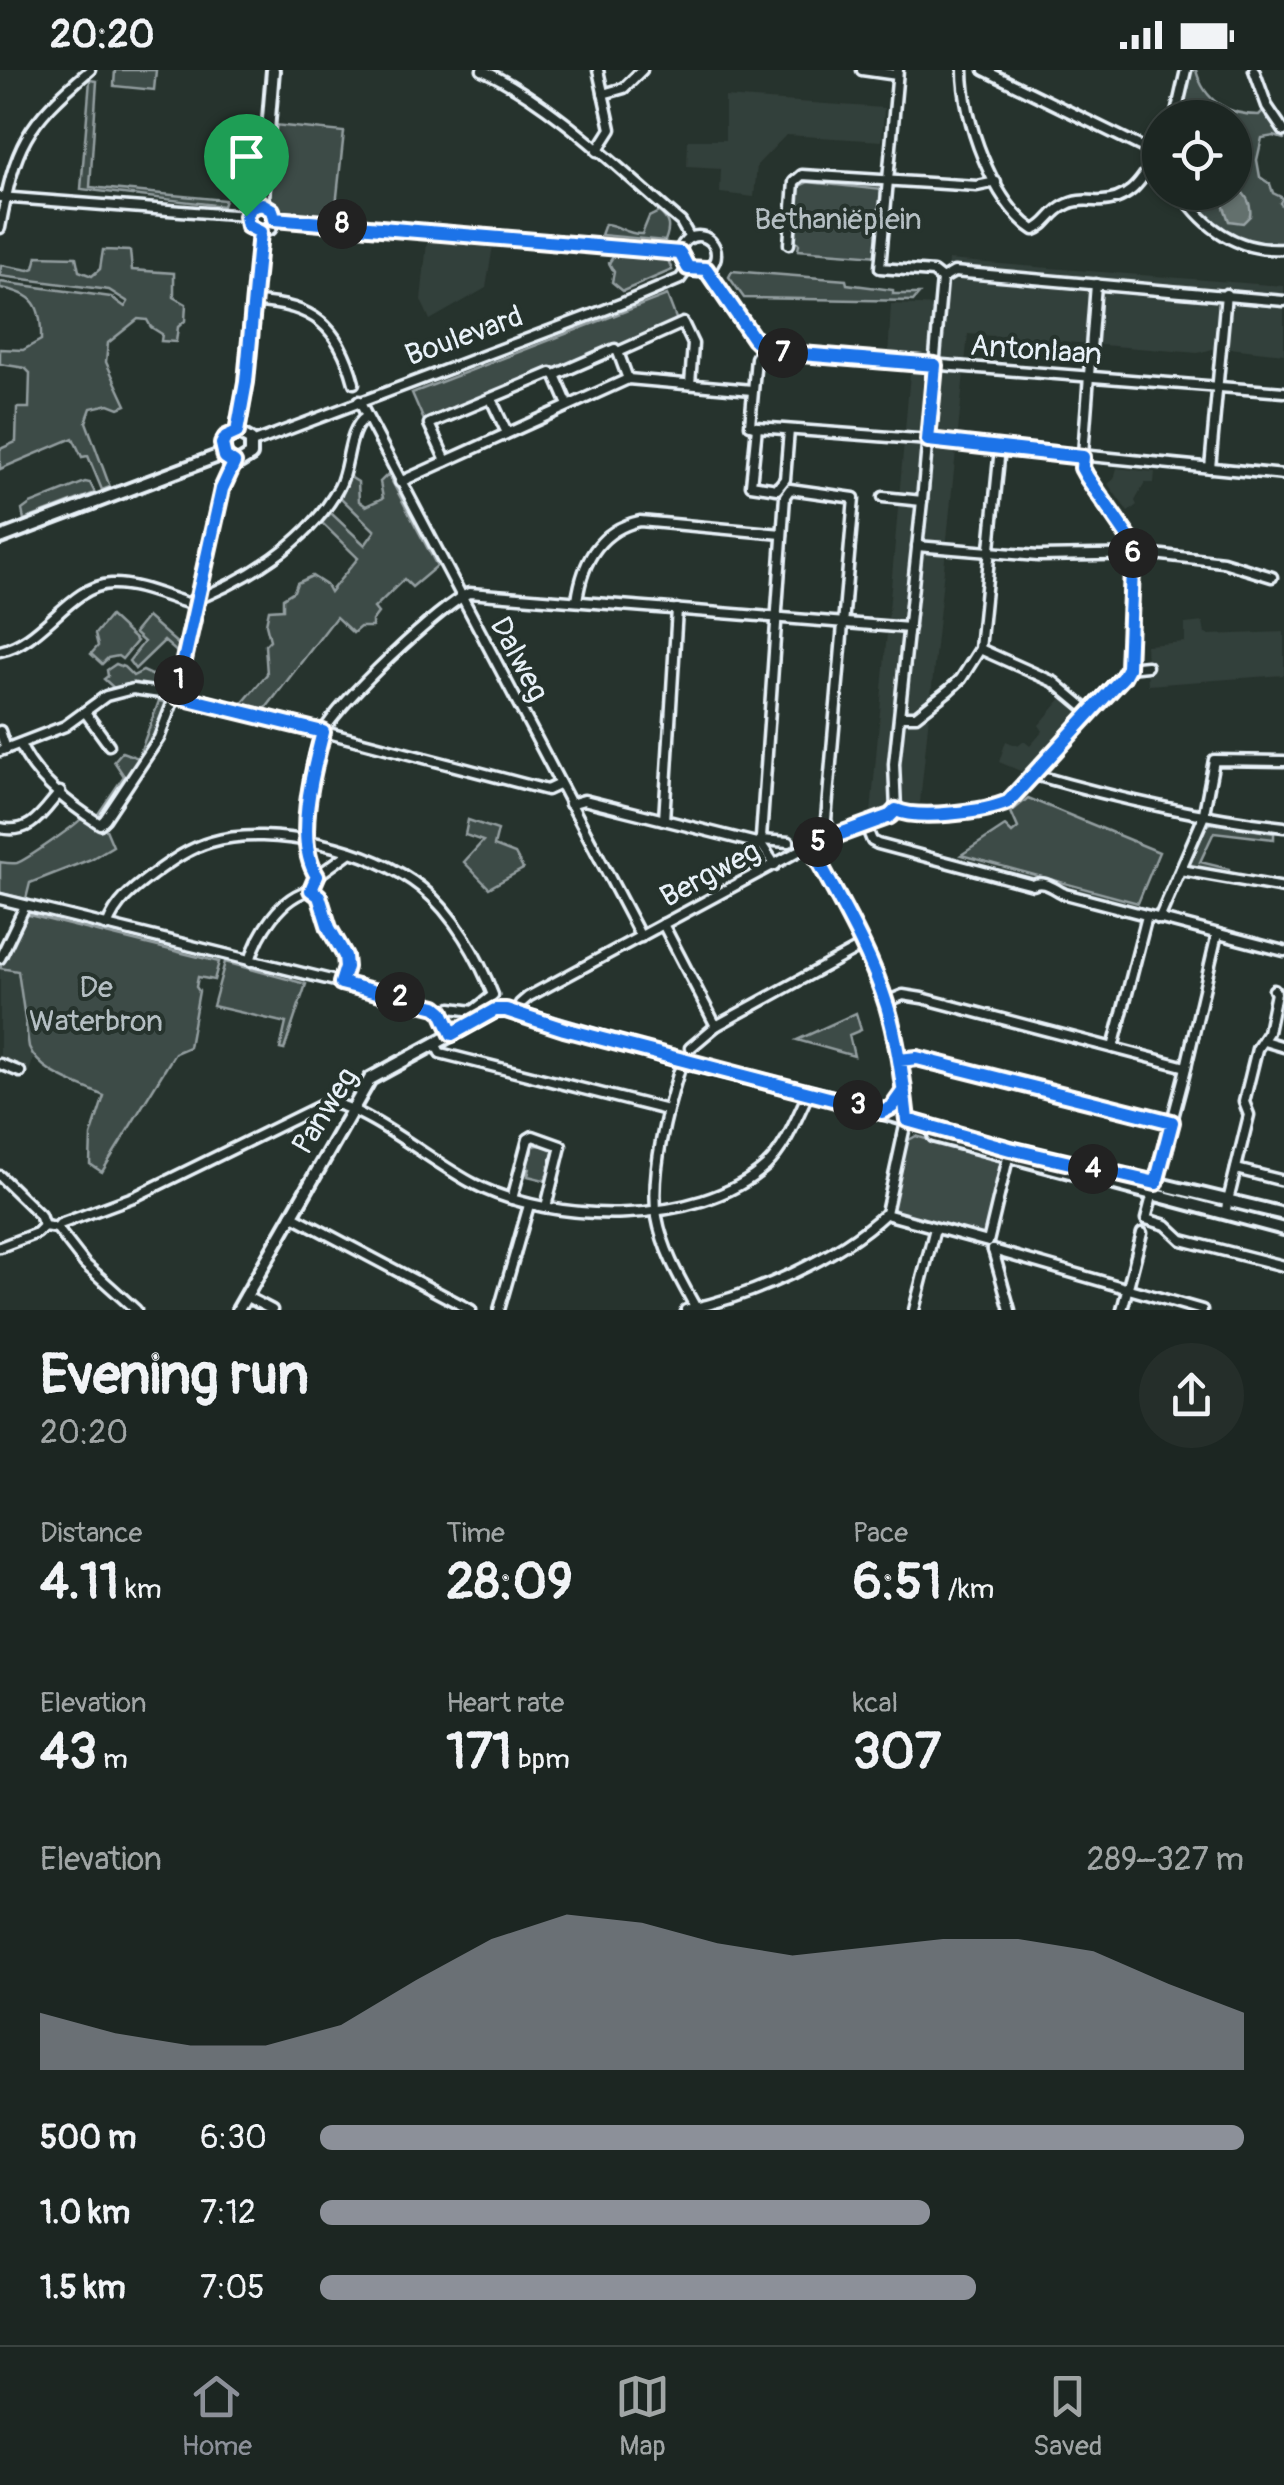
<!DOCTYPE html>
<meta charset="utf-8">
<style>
body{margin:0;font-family:Pangolin,sans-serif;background:#252e2a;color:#f1f3f6;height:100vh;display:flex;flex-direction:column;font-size:38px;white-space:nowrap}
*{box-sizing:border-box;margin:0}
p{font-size:32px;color:#a0a5a5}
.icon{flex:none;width:55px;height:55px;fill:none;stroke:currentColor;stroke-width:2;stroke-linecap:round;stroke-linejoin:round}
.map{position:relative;height:1240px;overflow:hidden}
.panel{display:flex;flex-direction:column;background:#1c2622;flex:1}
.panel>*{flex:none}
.tools{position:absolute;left:1142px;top:30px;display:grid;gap:20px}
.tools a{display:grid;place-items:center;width:110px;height:110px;border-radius:50%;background:#1c2622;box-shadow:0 2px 8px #0004,0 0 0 2px #3a4340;font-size:50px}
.pin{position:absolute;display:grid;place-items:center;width:85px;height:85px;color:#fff;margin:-102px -42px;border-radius:50% 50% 50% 0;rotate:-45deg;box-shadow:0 0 10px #0007}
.pin .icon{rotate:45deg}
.km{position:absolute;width:50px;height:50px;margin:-25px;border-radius:50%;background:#222;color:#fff;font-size:28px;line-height:50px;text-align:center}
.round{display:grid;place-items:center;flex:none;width:105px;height:105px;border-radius:52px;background:#252e2a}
.overview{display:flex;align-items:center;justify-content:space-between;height:170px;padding:0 40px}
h1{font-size:55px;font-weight:700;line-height:75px}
.stats{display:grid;grid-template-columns:repeat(3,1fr);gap:15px;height:170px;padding:10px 40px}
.stats div{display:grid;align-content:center}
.stats b{font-size:50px;font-weight:700}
.stats small{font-size:28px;font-weight:400}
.stats p{font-size:28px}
.chart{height:280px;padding:20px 40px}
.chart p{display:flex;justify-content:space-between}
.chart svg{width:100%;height:180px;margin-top:10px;fill:#8c9099;opacity:.7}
ul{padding:0 40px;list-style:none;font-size:32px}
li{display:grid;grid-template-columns:160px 120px 1fr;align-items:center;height:75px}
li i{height:25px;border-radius:12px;background:#8c9099}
.status{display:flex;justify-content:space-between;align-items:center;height:70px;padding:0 50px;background:#1c2622;direction:ltr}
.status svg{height:28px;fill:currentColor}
.tabs{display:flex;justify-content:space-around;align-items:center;height:140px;border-top:2px solid #3a4340;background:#1c2622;font-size:28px;color:#a0a5a5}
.tabs a{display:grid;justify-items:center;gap:5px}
.tabs .current{color:#8c9099}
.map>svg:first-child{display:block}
.built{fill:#333f3a}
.green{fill:#3e4b47;stroke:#939ea0;stroke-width:2.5}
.water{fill:#636f6d;stroke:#98a3a5;stroke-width:2.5}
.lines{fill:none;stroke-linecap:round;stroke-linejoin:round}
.minor-casing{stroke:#e8f1f8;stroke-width:15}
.tertiary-casing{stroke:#e8f1f8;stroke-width:18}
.minor{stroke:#26332d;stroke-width:8}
.tertiary{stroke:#26332d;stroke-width:10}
.route-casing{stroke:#fff;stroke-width:20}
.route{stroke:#1a73e8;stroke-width:12}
.labels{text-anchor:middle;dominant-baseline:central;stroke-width:8;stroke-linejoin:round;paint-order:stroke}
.park-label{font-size:30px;fill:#b5bfc3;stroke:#26332d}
.street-label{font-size:30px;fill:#e8f1f8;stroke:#26332d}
</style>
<div class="status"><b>20:20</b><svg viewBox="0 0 49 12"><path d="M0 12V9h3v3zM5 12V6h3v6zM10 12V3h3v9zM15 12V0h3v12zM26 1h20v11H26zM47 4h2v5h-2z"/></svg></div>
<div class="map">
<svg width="1284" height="1240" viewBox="0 0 1284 1240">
<rect width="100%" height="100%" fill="#26332d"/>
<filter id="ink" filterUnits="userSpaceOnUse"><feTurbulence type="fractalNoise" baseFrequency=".01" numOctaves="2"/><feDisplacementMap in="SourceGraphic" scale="20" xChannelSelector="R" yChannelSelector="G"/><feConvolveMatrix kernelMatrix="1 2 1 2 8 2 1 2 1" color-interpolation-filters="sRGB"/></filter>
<g filter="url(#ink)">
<!-- built -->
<g class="built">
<path d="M 725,27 L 884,38 L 882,71 L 786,65 L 757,95 L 754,127 L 720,123 L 721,99 L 687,97 L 688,70 L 725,70 Z"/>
<path d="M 427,172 L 493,176 L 486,218 L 430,250 L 421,230 Z"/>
<path d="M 948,190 L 1284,216 L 1284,284 L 1220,277 L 1198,283 L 968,264 L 920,733 L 871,743 L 911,292 L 888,289 L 891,234 L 945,236 Z"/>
<path d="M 1117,398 L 1155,402 L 1154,413 L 1145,413 L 1135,431 L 1137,435 L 1128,442 L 1108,414 L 1114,409 Z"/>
<path d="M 1203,552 L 1205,564 L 1209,565 L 1284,562 L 1284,605 L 1148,615 L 1146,575 L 1185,572 L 1185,554 Z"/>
<path d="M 1063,627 L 1081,642 L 1025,703 L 999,692 L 1006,671 L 1018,676 L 1024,671 L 1030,676 L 1043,661 L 1039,655 Z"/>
<path d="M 0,898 L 18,901 L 29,977 L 34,988 L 29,1002 L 0,989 Z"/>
</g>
<!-- green -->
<g class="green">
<path d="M 115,0 L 156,0 L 154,20 L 114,16 Z"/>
<path d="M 1189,0 L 1196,0 C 1204,31 1228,45 1259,45 L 1264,40 L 1284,67 L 1284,69 L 1274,66 L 1262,68 L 1257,90 L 1260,107 L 1270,114 L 1273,123 L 1283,128 L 1280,133 L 1284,138 L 1284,177 C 1239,175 1214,160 1185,123 L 1235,122 L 1235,48 L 1178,48 Z"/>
<path d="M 90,10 L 97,11 L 90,117 L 225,130 L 223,136 L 81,119 Z"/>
<path d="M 274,55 L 344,62 L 335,145 L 278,141 L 266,131 Z"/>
<path d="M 808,112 L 883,120 L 878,186 L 798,180 L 799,174 L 794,168 L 798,121 L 799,116 Z"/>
<path d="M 659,142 C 670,151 670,158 665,171 L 601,165 L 605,154 C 620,155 626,165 642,164 L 649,147 Z"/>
<path d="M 103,180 L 130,181 L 132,200 L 174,203 L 174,227 L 186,234 L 185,251 L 178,257 L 176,272 L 161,271 L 162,264 L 151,257 L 147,250 L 138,249 L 108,273 L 106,292 L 126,335 L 119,338 L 109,334 L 91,338 L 86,352 L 110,417 L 102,420 L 88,386 L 82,387 L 73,368 L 0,399 L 0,379 L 16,372 L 17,338 L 29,338 L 30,303 L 25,298 L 0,294 L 0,279 L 23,280 L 41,270 C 42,235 34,223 0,218 L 0,212 L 111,227 L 125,237 L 128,232 L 109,220 L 0,206 L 1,195 L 29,200 L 34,198 L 37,186 L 76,187 L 79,201 L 92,206 L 100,199 Z"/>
<path d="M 614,185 L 668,190 L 672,200 L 623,221 L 612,212 L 614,202 L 609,193 Z"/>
<path d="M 732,201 L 846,210 L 847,214 L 893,220 L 893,224 L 919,224 L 913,231 L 744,228 L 729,207 Z"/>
<path d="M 667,225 L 677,251 L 621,278 L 617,276 L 425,353 L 412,323 Z"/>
<path d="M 388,404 L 437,496 L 412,517 L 404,509 L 374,538 L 378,543 L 372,551 L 372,557 L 360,557 L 353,563 L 336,547 L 263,642 L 240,636 L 267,604 L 265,575 L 270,570 L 266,554 L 269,540 L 283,539 L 283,528 L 294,521 L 297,513 L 312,506 L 326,515 L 330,522 L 358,488 L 322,453 L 331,443 L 365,475 L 375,461 L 341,428 L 350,407 L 358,412 L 359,431 L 366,436 L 383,428 L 380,412 Z"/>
<path d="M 85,412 L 90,413 L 95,423 L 24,450 L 22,440 L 30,434 Z"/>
<path d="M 110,546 L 137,571 L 122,589 L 118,586 L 108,588 L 102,594 L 91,584 L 98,576 L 95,564 Z"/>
<path d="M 147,547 L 180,576 L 178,583 L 164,571 L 135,599 L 129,591 L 144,572 L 134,563 Z"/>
<path d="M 116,594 L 124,597 L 133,606 L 143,601 L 171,614 L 169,622 L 137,616 L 115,619 L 104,609 L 108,606 L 107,600 Z"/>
<path d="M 159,631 L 169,633 L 153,671 L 105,745 L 96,747 L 124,706 L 114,691 L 122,682 L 138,688 Z"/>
<path d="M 1028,728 L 1159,782 L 1138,833 L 961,785 L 1005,756 L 1012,763 L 1018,758 L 1011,742 Z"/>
<path d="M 82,748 L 105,757 L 113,776 L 91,789 L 30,813 L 26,829 L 0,823 L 0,792 C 6,793 11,794 17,793 C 26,790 76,755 82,748 Z"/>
<path d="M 468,750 L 498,760 L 494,776 L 515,784 L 523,799 L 489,818 L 464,792 L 483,771 L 465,765 Z"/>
<path d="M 1212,753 L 1274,763 L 1274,769 L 1214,762 L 1200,792 L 1229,799 L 1229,806 L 1192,798 L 1189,796 L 1207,755 Z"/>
<path d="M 25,844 L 219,892 L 214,910 L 198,907 L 196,917 L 199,921 L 189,977 L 175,983 L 102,1102 L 90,1094 L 91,1066 L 104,1026 C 79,1014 40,1004 29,977 L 18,901 L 0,898 Z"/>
<path d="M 225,892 L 306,914 L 284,980 L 280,979 L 286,953 L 213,936 Z"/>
<path d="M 856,943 L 861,960 L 849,965 L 854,986 L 797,970 Z"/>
<path d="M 916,1066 L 1004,1092 L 985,1166 C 956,1162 911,1156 889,1135 L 907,1071 Z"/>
<path d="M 535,1069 L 535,1077 L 537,1070 L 540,1071 L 538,1075 L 556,1076 L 551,1089 L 554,1096 L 553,1099 L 549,1097 L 551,1109 L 547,1107 L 548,1111 L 528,1106 L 530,1098 L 525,1105 L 523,1097 L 528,1096 L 526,1085 L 530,1087 L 533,1078 L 530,1071 Z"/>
</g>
<!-- water -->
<path class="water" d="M 1235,116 C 1245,123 1252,133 1250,146 L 1243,153 L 1229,151 L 1219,123 L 1235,122 Z"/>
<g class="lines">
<!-- minor casing -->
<g class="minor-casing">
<g id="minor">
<path d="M 482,0 C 552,32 622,102 681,152 L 690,168"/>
<path d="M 862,0 L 897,5"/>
<path d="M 898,0 L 880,198 L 933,202 L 942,209"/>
<path d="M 963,0 C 963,48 992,132 1034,160 C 1047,156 1051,142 1064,136 C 1074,130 1084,130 1095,131 C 1127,133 1140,114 1155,88"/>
<path d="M 984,0 L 1152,82"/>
<path d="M 1254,0 L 1267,36 L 1284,61"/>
<path d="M 603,24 L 624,18 L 642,0"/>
<path d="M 1175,48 L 1186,0"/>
<path d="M 1156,75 L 1160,72"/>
<path d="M 597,81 L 611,59 L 598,0"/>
<path d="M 1181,122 C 1205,159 1239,182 1284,179"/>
<path d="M 0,127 L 246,146"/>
<path d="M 274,149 L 680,183"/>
<path d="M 0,158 C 15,75 25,55 90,0"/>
<circle cx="698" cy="184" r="18"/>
<path d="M 789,174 L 794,112 L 802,105 L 977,116 L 996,112"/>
<path d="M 707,199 L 755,269 L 762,277 L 777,282 L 1284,322"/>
<path d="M 942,209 L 954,202 L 1284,231"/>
<path d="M 255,232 C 313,234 339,256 354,313"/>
<path d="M 762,277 L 756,288 L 750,355 L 757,357 L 917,369 L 1284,405"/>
<path d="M 618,282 L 628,309"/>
<path d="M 555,305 L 568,335"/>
<path d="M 491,329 L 507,363"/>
<path d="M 359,331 L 641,867"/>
<path d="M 757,357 L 751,415 L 777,419 L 785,409 L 789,360"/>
<path d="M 252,373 L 623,233 L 680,209 L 688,198"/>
<path d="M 446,391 L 429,354 L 551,303 L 555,305 L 615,279 L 618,282 L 683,253 L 693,274 L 690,314"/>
<path d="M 1210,398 L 1226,224"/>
<path d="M 400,412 L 628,309 L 752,320"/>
<path d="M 883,427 L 922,431"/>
<path d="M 917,476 L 1038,486 L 1154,484 L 1223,492 L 1272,507"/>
<path d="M 577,531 C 582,493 599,460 640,451 L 782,464"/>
<path d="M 980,579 L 1054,612 L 1091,643"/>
<path d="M 0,581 C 44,572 69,516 111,514 C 136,513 164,526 187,533 C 244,512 310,472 339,417 C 350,397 347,359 366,347"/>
<path d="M 1128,598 L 1147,596"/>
<path d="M 85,642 L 109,675"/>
<path d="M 900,646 L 916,646 L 949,620 L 961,609 L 980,579 L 1000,378"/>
<path d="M 0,661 L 6,679"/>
<path d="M 20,674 C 34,707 70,735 100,754 L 105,749 L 159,668 L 175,626 L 222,419 L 234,393"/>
<path d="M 0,681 L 65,656 L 106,626 L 133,619 L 194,628 L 547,720 L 560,714"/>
<path d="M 1035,705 C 1118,729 1198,747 1284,757"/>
<path d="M 570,734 L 584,730 L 756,773 L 763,777 L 775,795"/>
<path d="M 896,740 C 918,750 985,742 1008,732 L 1128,598 L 1133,475 L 1082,397 L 1096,214"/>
<path d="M 896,740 L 894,694 L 922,431 L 942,209"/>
<path d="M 664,750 L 677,539"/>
<path d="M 865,754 L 872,771 L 878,774 L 1033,815 C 1045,809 1055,820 1065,824 L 1284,881"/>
<path d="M 0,758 C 31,765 42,743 60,722"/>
<path d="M 761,768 L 785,426 L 790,419 L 854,428 L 826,750 L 831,766"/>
<path d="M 760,770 L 789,772"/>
<path d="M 810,775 C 837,827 870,880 887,936 C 898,973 903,1011 907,1050"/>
<path d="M 1181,800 L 1284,818"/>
<path d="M 317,806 C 298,779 308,690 323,662 C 340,631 437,539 469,523 L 909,558"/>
<path d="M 0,829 L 429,934 L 442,941 L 452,965"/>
<path d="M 1159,849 L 1203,748 L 1214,690 L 1284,691"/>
<path d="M 663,854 L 716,956"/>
<path d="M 107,856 C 116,832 132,820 152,805 C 170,792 189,778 211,772 C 270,754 375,779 422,818 C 453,843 479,888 493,925 L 473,941 L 451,938 L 442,941"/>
<path d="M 1217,864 L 1184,1006 L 1146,1149 L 1166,1155 L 1182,1170 L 1284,1196"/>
<path d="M 0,888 L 25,836"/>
<path d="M 250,891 C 258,863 281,826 311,820"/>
<path d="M 341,913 L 346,897 L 345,886 L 329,858 L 319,826 L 311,820 L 317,806 L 349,783"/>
<path d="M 886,932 L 903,925 L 922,928 L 1186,997"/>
<path d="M 516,943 L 520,934 L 528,927 L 810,775 L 889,746 L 896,740"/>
<path d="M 1264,971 L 1284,977"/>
<path d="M 436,975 L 440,983 L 667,1040"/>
<path d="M 690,978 L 716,956 L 862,876"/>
<path d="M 1113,978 L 1147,846"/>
<path d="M 900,991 L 917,988 L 1172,1052"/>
<path d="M 0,994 L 20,1002"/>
<path d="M 679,1001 C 666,1043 650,1103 657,1147 C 663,1181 681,1211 697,1240"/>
<path d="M 882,1042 L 892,1037 L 904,1020"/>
<path d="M 905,1056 L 886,1143 L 889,1145 L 988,1172 L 1007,1092"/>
<path d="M 1236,1099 L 1284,1111"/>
<path d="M 0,1106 L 40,1145 L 44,1156"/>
<path d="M 512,1129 L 528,1069 L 533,1066 L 561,1076 L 546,1137"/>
<path d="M 1225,1143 L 1249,1045 L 1244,1032 L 1257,979 L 1268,962 L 1276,923 L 1274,920"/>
<path d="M 291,1145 L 471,1240"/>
<path d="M 57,1158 L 85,1194 L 136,1240"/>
<path d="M 0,1177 L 37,1163 L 44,1156 L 57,1158 L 60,1154 L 136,1126 L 328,1032 C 369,1039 433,1093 474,1114 C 552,1154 698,1158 766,1096 C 786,1077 796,1049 808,1024"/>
<path d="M 993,1180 L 1202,1240"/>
<path d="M 993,1180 L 1010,1240"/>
<path d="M 245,1226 L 272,1240"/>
<path d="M 499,1240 L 529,1135"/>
<path d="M 686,1240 C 752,1226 837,1189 886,1143"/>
<path d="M 914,1240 L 935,1158"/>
<path d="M 1122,1240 L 1142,1163"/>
</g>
</g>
<!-- tertiary casing -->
<g class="tertiary-casing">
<g id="tertiary">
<path d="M 262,134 L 273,0"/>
<path d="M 260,162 L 249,156 L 246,146 L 251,137 L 262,134"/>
<path d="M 260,162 L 270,158 L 274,149 L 272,141 L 262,134"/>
<path d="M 237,362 L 246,312 L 260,162"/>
<path d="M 223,384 L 230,392 L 238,393 L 251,385 L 251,370 L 237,362"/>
<path d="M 223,384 L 224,370 L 237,362"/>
<path d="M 0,468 L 223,384"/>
<path d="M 934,1066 L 1284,1159"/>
<path d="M 238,1240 L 370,1009 L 495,941 L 506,940 L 696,995 L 829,1027 L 972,1069 L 1284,1144"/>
</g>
</g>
<!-- minor -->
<use href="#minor" class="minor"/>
<!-- tertiary -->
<use href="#tertiary" class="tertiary"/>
</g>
</g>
<g class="lines" filter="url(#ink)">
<!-- route casing -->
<g class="route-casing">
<path id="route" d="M 246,146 L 248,156 L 260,162 L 246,312 L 237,362 L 226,367 L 222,374 L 225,387 L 234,393 L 222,419 L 176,626 L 323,662 C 313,700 294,772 317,806 L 311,820 L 319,826 L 329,858 L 345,886 L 346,897 L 341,913 L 436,937 L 442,942 L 452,964 L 495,940 L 506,940 L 564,959 L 882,1042 L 892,1037 L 904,1020 L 900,990 L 917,988 L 1172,1052 L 1156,1113 L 1010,1079 L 907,1050 C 903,1012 898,973 887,936 C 870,880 837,827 810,775 L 890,746 L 896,740 C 918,750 985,742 1008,732 L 1123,607 L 1128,598 L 1133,474 L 1087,407 L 1082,398 L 1083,387 L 928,370 L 935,295 L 777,282 L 762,277 L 754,269 L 706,199 L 688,198 L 680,183 L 274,149 L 272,140 L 262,134 L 251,137 L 246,146"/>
</g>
<!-- route -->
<use href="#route" class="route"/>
</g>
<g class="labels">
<!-- park labels -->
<g class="park-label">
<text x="838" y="149">Bethaniëplein</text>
<text x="96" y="917">De<tspan x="96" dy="34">Waterbron</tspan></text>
</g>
<!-- street labels -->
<g class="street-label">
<text transform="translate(464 266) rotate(-20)">Boulevard</text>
<text transform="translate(1036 280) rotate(4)">Antonlaan</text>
<text transform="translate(519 589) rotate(62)">Dalweg</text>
<text transform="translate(710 804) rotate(-28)">Bergweg</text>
<text transform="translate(325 1041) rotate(-58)">Panweg</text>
</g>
</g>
</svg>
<div class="tools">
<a><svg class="icon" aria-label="locate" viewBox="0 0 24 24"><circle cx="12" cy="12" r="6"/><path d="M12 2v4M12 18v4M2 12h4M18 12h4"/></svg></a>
</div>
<div class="pin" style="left:246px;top:146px;background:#1e9e55"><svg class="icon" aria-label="arrive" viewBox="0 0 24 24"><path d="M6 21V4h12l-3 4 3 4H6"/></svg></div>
<b class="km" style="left:179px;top:610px">1</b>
<b class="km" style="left:400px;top:927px">2</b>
<b class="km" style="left:858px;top:1035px">3</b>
<b class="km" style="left:1093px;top:1099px">4</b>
<b class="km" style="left:818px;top:772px">5</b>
<b class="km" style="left:1133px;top:483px">6</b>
<b class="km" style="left:783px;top:283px">7</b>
<b class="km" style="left:342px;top:154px">8</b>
</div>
<section class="panel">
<div class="overview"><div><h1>Evening run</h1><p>20:20</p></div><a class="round"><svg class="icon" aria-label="share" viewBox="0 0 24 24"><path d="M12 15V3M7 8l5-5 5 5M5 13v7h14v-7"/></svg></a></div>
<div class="stats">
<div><p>Distance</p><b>4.11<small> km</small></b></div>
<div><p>Time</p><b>28:09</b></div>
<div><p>Pace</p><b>6:51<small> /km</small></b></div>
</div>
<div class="stats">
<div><p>Elevation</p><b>43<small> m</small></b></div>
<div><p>Heart rate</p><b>171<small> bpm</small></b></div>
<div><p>kcal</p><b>307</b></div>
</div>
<div class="chart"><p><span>Elevation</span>289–327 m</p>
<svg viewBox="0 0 160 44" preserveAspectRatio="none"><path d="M0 44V30L10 35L20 38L30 38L40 33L50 22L60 12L70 6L80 8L90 13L100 16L110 14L120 12L130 12L140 15L150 23L160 30V44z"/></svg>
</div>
<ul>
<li><b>500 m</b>6:30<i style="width:100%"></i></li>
<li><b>1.0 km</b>7:12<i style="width:66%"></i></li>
<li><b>1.5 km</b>7:05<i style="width:71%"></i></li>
</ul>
</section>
<nav class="tabs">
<a class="current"><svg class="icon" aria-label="home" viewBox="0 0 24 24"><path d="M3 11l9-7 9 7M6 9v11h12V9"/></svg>Home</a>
<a><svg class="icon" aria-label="map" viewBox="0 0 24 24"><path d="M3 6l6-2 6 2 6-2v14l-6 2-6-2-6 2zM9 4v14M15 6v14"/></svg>Map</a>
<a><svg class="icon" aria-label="saved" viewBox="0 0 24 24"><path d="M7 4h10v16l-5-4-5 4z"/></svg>Saved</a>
</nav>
